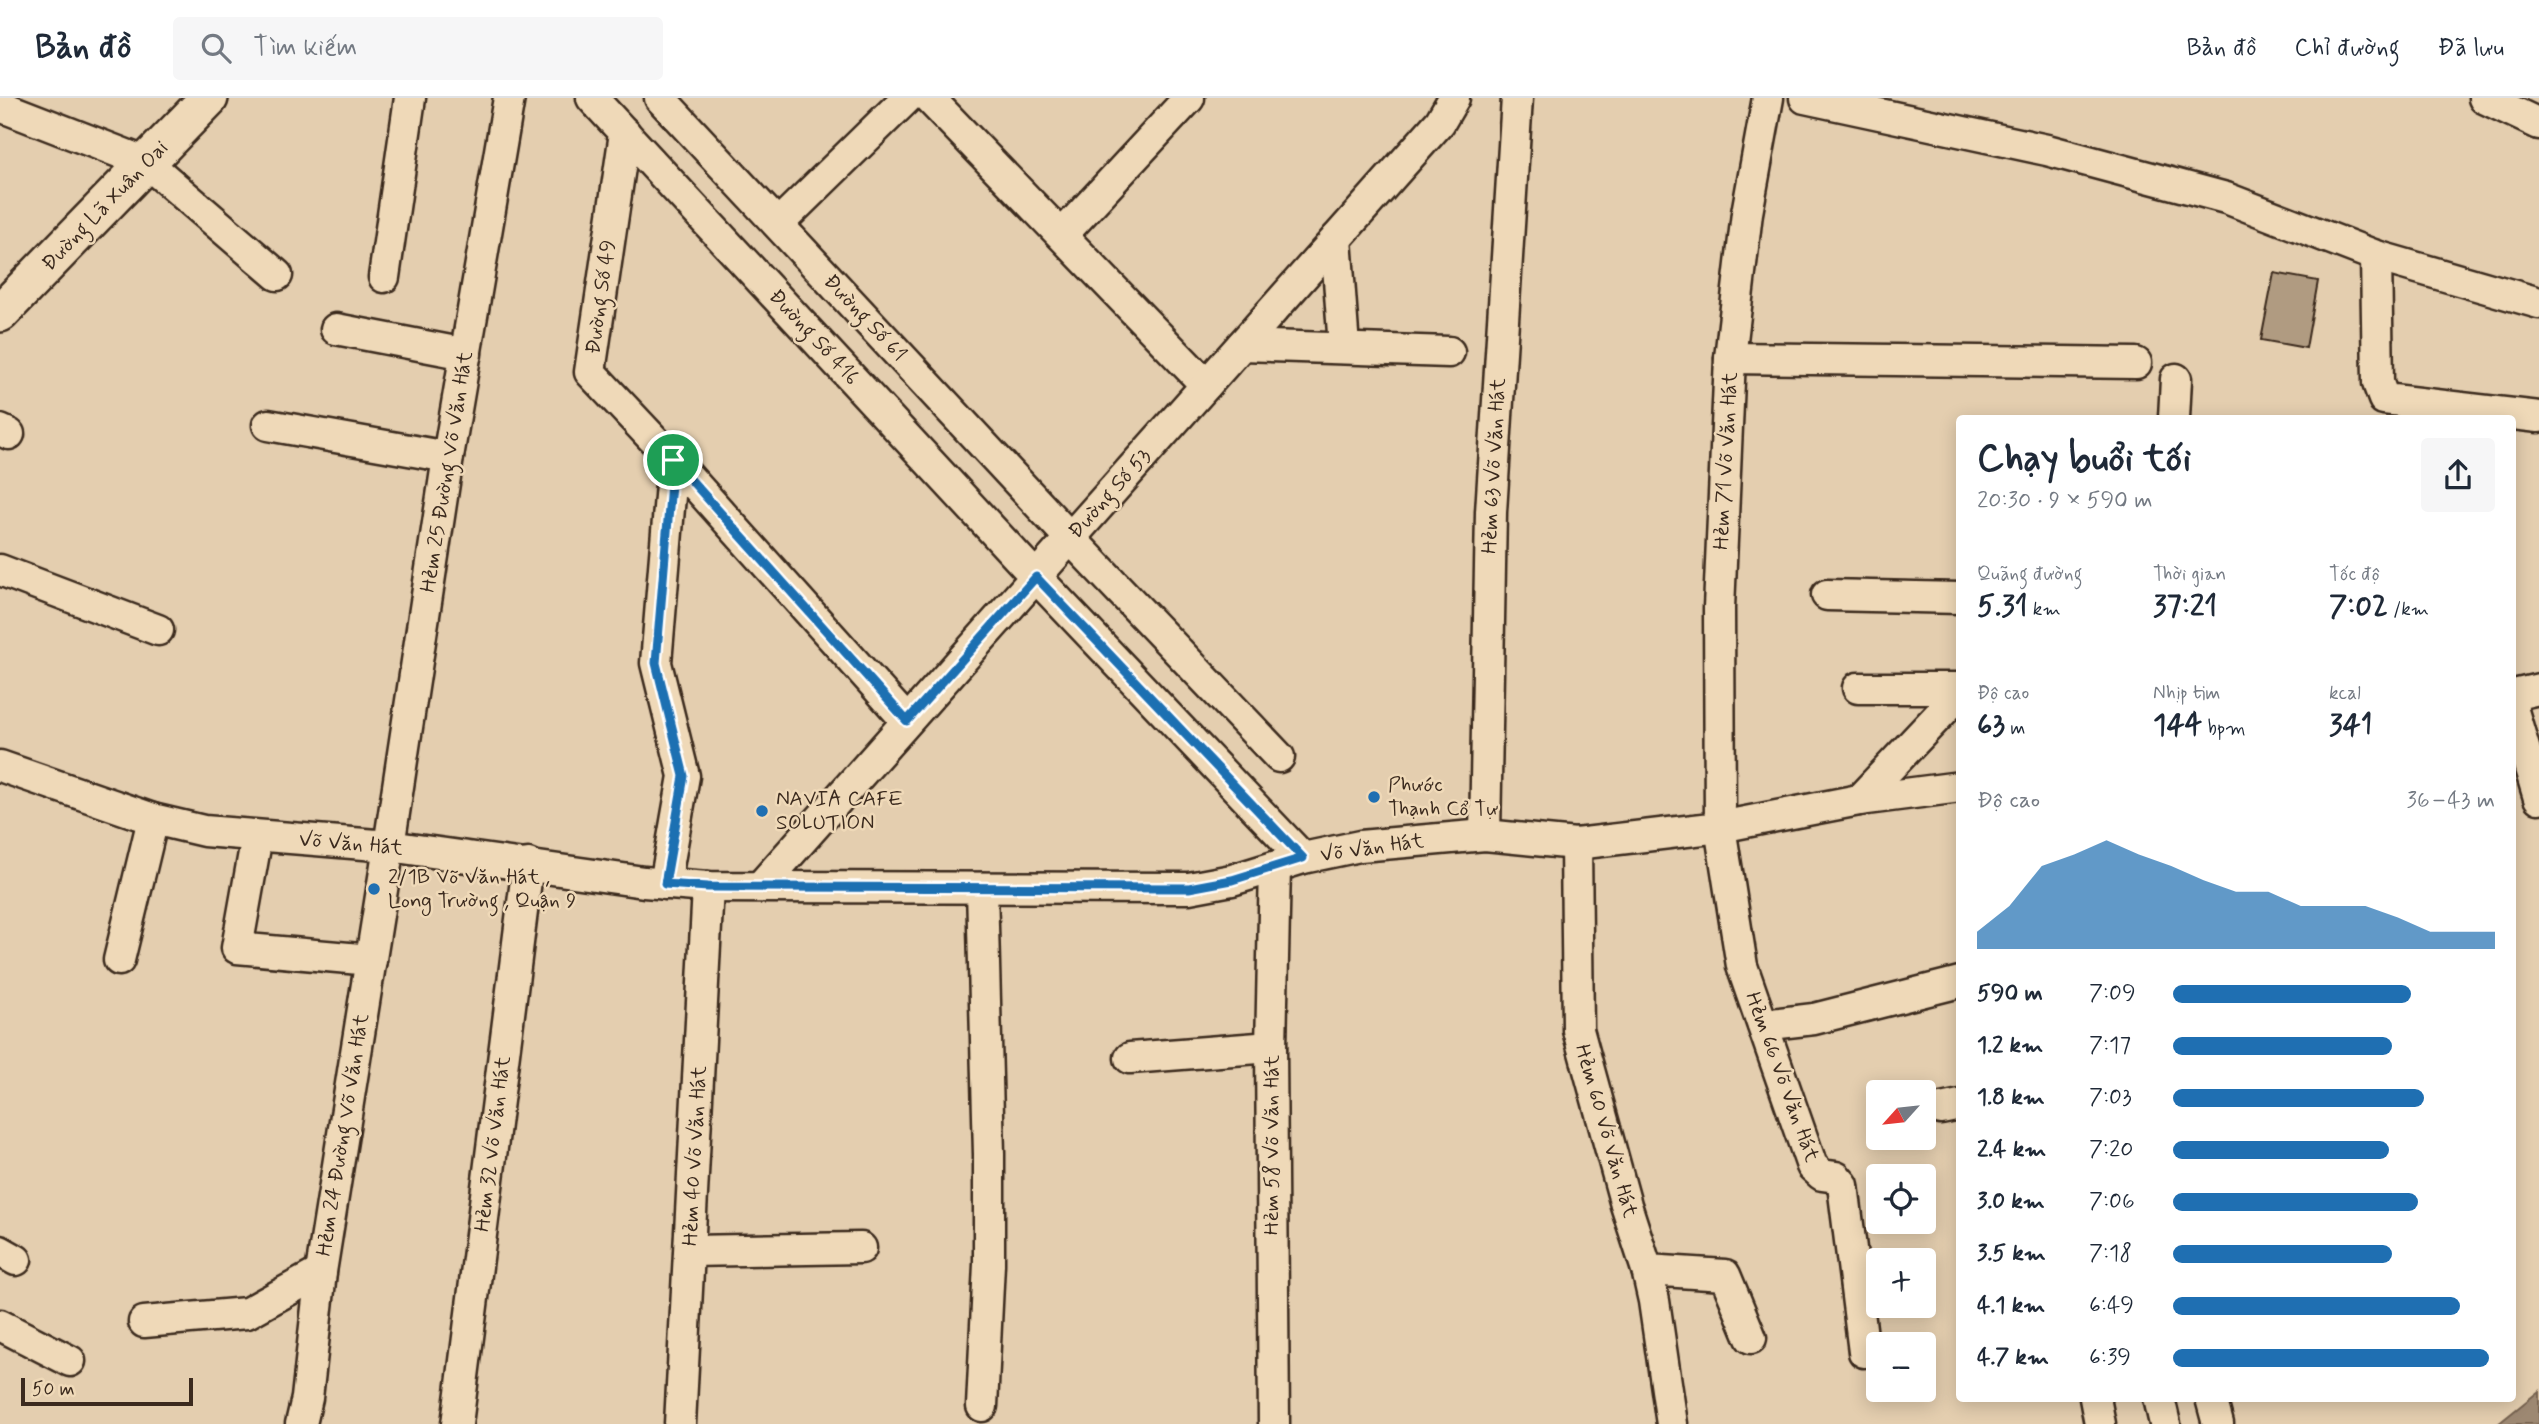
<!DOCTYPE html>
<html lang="vi">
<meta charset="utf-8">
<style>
body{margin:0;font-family:Mynerve,sans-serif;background:#f6f6f7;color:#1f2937;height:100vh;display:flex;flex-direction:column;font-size:26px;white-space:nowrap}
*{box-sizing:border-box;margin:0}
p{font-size:23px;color:#747a83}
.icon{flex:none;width:38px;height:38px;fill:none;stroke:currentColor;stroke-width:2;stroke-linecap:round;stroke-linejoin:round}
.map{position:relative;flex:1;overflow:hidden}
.sheet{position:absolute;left:1956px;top:317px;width:560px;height:987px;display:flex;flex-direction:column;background:#fff;border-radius:7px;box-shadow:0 4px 18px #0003}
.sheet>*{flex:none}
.needle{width:46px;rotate:243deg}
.controls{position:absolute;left:1866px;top:982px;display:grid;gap:14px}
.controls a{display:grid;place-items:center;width:70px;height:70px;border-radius:7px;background:#fff;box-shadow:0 4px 18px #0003;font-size:35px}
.scale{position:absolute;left:21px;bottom:18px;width:172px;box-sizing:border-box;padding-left:7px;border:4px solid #3b2a1e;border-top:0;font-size:19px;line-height:24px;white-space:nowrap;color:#3b2a1e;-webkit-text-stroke:5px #efd9b8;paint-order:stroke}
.pin{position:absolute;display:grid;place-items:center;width:60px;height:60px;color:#fff;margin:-30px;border:4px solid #fff;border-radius:50%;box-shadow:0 2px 7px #0007}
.round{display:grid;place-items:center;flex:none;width:74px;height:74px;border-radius:7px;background:#f6f6f7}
.summary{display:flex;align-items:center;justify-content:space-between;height:119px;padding:0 21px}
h1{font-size:38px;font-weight:700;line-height:52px}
.metrics{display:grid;grid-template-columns:repeat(3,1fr);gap:10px;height:119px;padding:7px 21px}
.metrics div{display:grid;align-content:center}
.metrics b{font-size:30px;font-weight:700}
.metrics small{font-size:19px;font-weight:400}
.metrics p{font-size:19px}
.chart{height:196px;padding:14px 21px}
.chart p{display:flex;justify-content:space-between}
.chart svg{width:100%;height:126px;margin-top:7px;fill:#1f6fb2;opacity:.7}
ul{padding:0 21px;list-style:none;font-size:23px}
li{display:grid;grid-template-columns:112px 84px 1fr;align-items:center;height:52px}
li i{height:18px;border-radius:9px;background:#1f6fb2}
header{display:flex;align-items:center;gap:42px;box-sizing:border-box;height:98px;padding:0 35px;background:#fff;border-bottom:2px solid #e0e1e3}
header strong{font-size:33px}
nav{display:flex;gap:38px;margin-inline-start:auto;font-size:24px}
.search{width:490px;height:63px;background:#f6f6f7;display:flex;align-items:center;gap:18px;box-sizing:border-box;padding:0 24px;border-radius:7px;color:#747a83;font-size:26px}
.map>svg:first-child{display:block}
.water{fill:#9d8872;stroke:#766250;stroke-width:2}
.building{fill:#b09b81;stroke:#3b2a1e;stroke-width:2}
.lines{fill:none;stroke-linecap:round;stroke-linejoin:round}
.minor-casing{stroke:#3b2a1e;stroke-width:35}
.major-casing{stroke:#3b2a1e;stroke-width:42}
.minor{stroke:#efd9b8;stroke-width:30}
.major{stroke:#efd9b8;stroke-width:37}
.route-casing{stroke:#fff;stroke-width:14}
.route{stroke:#1f6fb2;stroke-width:9}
.poi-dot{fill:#1f6fb2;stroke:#efd9b8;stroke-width:2.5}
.labels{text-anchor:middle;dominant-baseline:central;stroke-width:5;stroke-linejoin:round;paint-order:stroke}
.street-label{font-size:21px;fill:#3b2a1e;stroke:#efd9b8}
.poi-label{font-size:21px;fill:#3b2a1e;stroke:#efd9b8;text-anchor:start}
</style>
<header>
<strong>Bản đồ</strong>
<div class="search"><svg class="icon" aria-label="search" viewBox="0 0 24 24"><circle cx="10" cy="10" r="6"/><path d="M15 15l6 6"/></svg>Tìm kiếm</div>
<nav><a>Bản đồ</a><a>Chỉ đường</a><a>Đã lưu</a></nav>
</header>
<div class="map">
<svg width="2539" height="1326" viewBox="0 0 2539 1326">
<rect width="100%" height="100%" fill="#e4ceaf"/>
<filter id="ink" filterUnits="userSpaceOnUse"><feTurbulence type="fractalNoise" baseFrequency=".0143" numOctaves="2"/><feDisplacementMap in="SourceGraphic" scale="14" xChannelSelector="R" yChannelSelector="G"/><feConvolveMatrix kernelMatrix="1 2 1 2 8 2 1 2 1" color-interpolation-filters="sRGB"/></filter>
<g filter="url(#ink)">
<!-- water -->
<path class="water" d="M 2539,1293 L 2539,1326 L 2498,1326 Z"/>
<!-- building -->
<path class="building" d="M 2274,175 L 2318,183 L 2306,250 L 2261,242 Z"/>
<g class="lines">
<!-- minor casing -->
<g class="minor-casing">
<g id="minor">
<path d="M 592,0 L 1036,479 L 1303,760"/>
<path d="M 660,0 L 1070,440 L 1279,659"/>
<path d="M 929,0 L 1206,287"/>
<path d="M 1768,0 L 1747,115 L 1730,260 L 1719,510 L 1720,729 L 1742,868 L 1812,1068 L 1822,1077 L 1836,1079 L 1843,1087 L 1864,1254"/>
<path d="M 1805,0 L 2047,52 L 2226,100 L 2376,158 L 2539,205"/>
<path d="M 2484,0 L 2539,26"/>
<path d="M 0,8 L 147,65 L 277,177"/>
<path d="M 625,35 L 590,274 L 673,362 L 656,565 L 684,678 L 665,786"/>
<path d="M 778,126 L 907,0"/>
<path d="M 1062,137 L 1189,0"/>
<path d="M 1336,141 L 1344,249"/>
<path d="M 2376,158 L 2378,285 L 2384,301 L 2539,319"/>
<path d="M 384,179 L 410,0"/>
<path d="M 336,231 L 466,256"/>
<path d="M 1242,247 L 1449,254"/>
<path d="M 1730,260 L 2136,265"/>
<path d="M 2174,320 L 2176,281"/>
<path d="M 268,327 L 448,359"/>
<path d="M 0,332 L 9,336"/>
<path d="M 673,362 L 907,623"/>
<path d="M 0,472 L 158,532"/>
<path d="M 1827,497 L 1960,500"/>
<path d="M 1858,590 L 1960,590"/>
<path d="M 2513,597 L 2539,591"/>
<path d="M 2513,613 L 2539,700"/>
<path d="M 0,668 L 153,721 L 204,733 L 389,748 L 644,784 L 708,789 L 1189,790 L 1232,782 L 1303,760 L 1360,748 L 1485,737 L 1576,746 L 1720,729 L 1859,702 L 1960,689"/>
<path d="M 1859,702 L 1960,595"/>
<path d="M 1485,737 L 1491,414 L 1517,0"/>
<path d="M 257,738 L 237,850 L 371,862"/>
<path d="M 1576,746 L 1578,932 L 1626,1107 L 1647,1172 L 1725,1177 L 1751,1240"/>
<path d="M 761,788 L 1440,24 L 1454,0"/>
<path d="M 982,790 L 989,1056 L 989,1166 L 982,1308"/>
<path d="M 119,862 L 153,721"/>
<path d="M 1763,927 L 1814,921 L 1960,884"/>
<path d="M 1130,960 L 1271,949"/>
<path d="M 1941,1011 L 1960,1007"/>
<path d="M 0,1153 L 16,1162"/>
<path d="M 690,1153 L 861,1150"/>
<path d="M 1647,1172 L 1654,1203 L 1672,1326"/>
<path d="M 144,1224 L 247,1215 L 321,1174"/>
<path d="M 0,1227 L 70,1263"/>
<path d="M 2095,1300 L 2100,1326"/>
<path d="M 2159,1300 L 2165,1326"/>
<path d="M 2211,1300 L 2218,1326"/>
<path d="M 301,1326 L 307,1300 L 321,1174 L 389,748 L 448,359 L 509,0"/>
<path d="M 457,1326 L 528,766"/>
<path d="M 680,1326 L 708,789"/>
<path d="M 1274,1326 L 1271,949 L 1275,769"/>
</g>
</g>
<!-- major casing -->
<g class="major-casing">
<path id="major" d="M 0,215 L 209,0"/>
</g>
<!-- minor -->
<use href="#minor" class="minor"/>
<!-- major -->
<use href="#major" class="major"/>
</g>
</g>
<g class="lines" filter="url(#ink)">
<!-- route casing -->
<g class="route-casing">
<path id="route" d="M 673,362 L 907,623 L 1036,479 L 1303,760 L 1232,782 L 1189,790 L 708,789 L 665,786 L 684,678 L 656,565 Z"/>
</g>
<!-- route -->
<use href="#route" class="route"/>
</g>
<!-- markers -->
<g class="poi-dot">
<circle cx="1374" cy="699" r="7"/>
<circle cx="762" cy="713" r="7"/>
<circle cx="374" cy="791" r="7"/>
</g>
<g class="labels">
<!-- street labels -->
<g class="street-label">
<text transform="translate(105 108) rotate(-46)">Đường Lã Xuân Oai</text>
<text transform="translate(601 199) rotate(-82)">Đường Số 49</text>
<text transform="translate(865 220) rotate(47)">Đường Số 61</text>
<text transform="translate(814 239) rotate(47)">Đường Số 416</text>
<text transform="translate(1726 363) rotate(-87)">Hẻm 71 Võ Văn Hát</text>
<text transform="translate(1494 368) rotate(-87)">Hẻm 63 Võ Văn Hát</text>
<text transform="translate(447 374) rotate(-81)">Hẻm 25 Đường Võ Văn Hát</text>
<text transform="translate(1110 396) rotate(-48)">Đường Số 53</text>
<text transform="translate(351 746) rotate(5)">Võ Văn Hát</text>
<text transform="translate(1372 750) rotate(-8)">Võ Văn Hát</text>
<text transform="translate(1782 979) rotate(70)">Hẻm 66 Võ Văn Hát</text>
<text transform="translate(1606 1033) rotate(74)">Hẻm 60 Võ Văn Hát</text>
<text transform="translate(343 1037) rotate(-81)">Hẻm 24 Đường Võ Văn Hát</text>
<text transform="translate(493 1046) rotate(-83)">Hẻm 32 Võ Văn Hát</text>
<text transform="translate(1272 1047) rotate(-90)">Hẻm 58 Võ Văn Hát</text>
<text transform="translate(695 1058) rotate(-87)">Hẻm 40 Võ Văn Hát</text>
</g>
<!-- poi labels -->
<g class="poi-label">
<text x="1388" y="687">Phước<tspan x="1388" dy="24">Thạnh Cổ Tự</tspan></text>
<text x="776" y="701">NAVIA CAFE<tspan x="776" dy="24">SOLUTION</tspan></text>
<text x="388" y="779">2/1B Võ Văn Hát ,<tspan x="388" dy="24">Long Trường , Quận 9</tspan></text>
</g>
</g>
</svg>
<div class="controls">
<a><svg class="needle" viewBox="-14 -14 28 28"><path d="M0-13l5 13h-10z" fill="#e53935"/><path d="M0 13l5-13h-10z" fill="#747a83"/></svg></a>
<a><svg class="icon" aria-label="locate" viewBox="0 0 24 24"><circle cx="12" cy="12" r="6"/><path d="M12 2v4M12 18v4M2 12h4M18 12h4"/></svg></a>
<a>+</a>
<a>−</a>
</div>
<div class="scale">50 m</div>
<div class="pin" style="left:673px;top:362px;background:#1e9e55"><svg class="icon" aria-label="arrive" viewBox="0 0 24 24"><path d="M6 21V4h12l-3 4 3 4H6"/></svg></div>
<section class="sheet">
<div class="summary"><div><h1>Chạy buổi tối</h1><p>20:30 · 9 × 590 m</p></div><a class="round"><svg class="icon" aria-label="share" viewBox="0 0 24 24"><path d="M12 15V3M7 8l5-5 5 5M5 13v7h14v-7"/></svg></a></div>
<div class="metrics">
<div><p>Quãng đường</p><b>5.31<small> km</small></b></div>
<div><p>Thời gian</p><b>37:21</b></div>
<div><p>Tốc độ</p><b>7:02<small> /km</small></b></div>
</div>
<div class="metrics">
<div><p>Độ cao</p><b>63<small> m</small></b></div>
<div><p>Nhịp tim</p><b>144<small> bpm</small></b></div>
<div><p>kcal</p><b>341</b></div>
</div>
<div class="chart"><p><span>Độ cao</span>36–43 m</p>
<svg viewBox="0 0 160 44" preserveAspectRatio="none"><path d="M0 44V38L10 29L20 15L30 11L40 6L50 11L60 15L70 20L80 24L90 24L100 29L110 29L120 29L130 33L140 38L150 38L160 38V44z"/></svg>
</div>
<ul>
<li><b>590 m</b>7:09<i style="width:74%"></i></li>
<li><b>1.2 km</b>7:17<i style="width:68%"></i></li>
<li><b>1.8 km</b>7:03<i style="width:78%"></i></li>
<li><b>2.4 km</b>7:20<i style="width:67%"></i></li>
<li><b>3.0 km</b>7:06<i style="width:76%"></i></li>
<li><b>3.5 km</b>7:18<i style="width:68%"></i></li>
<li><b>4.1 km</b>6:49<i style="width:89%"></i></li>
<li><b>4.7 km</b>6:39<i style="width:98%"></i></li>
</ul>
</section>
</div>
